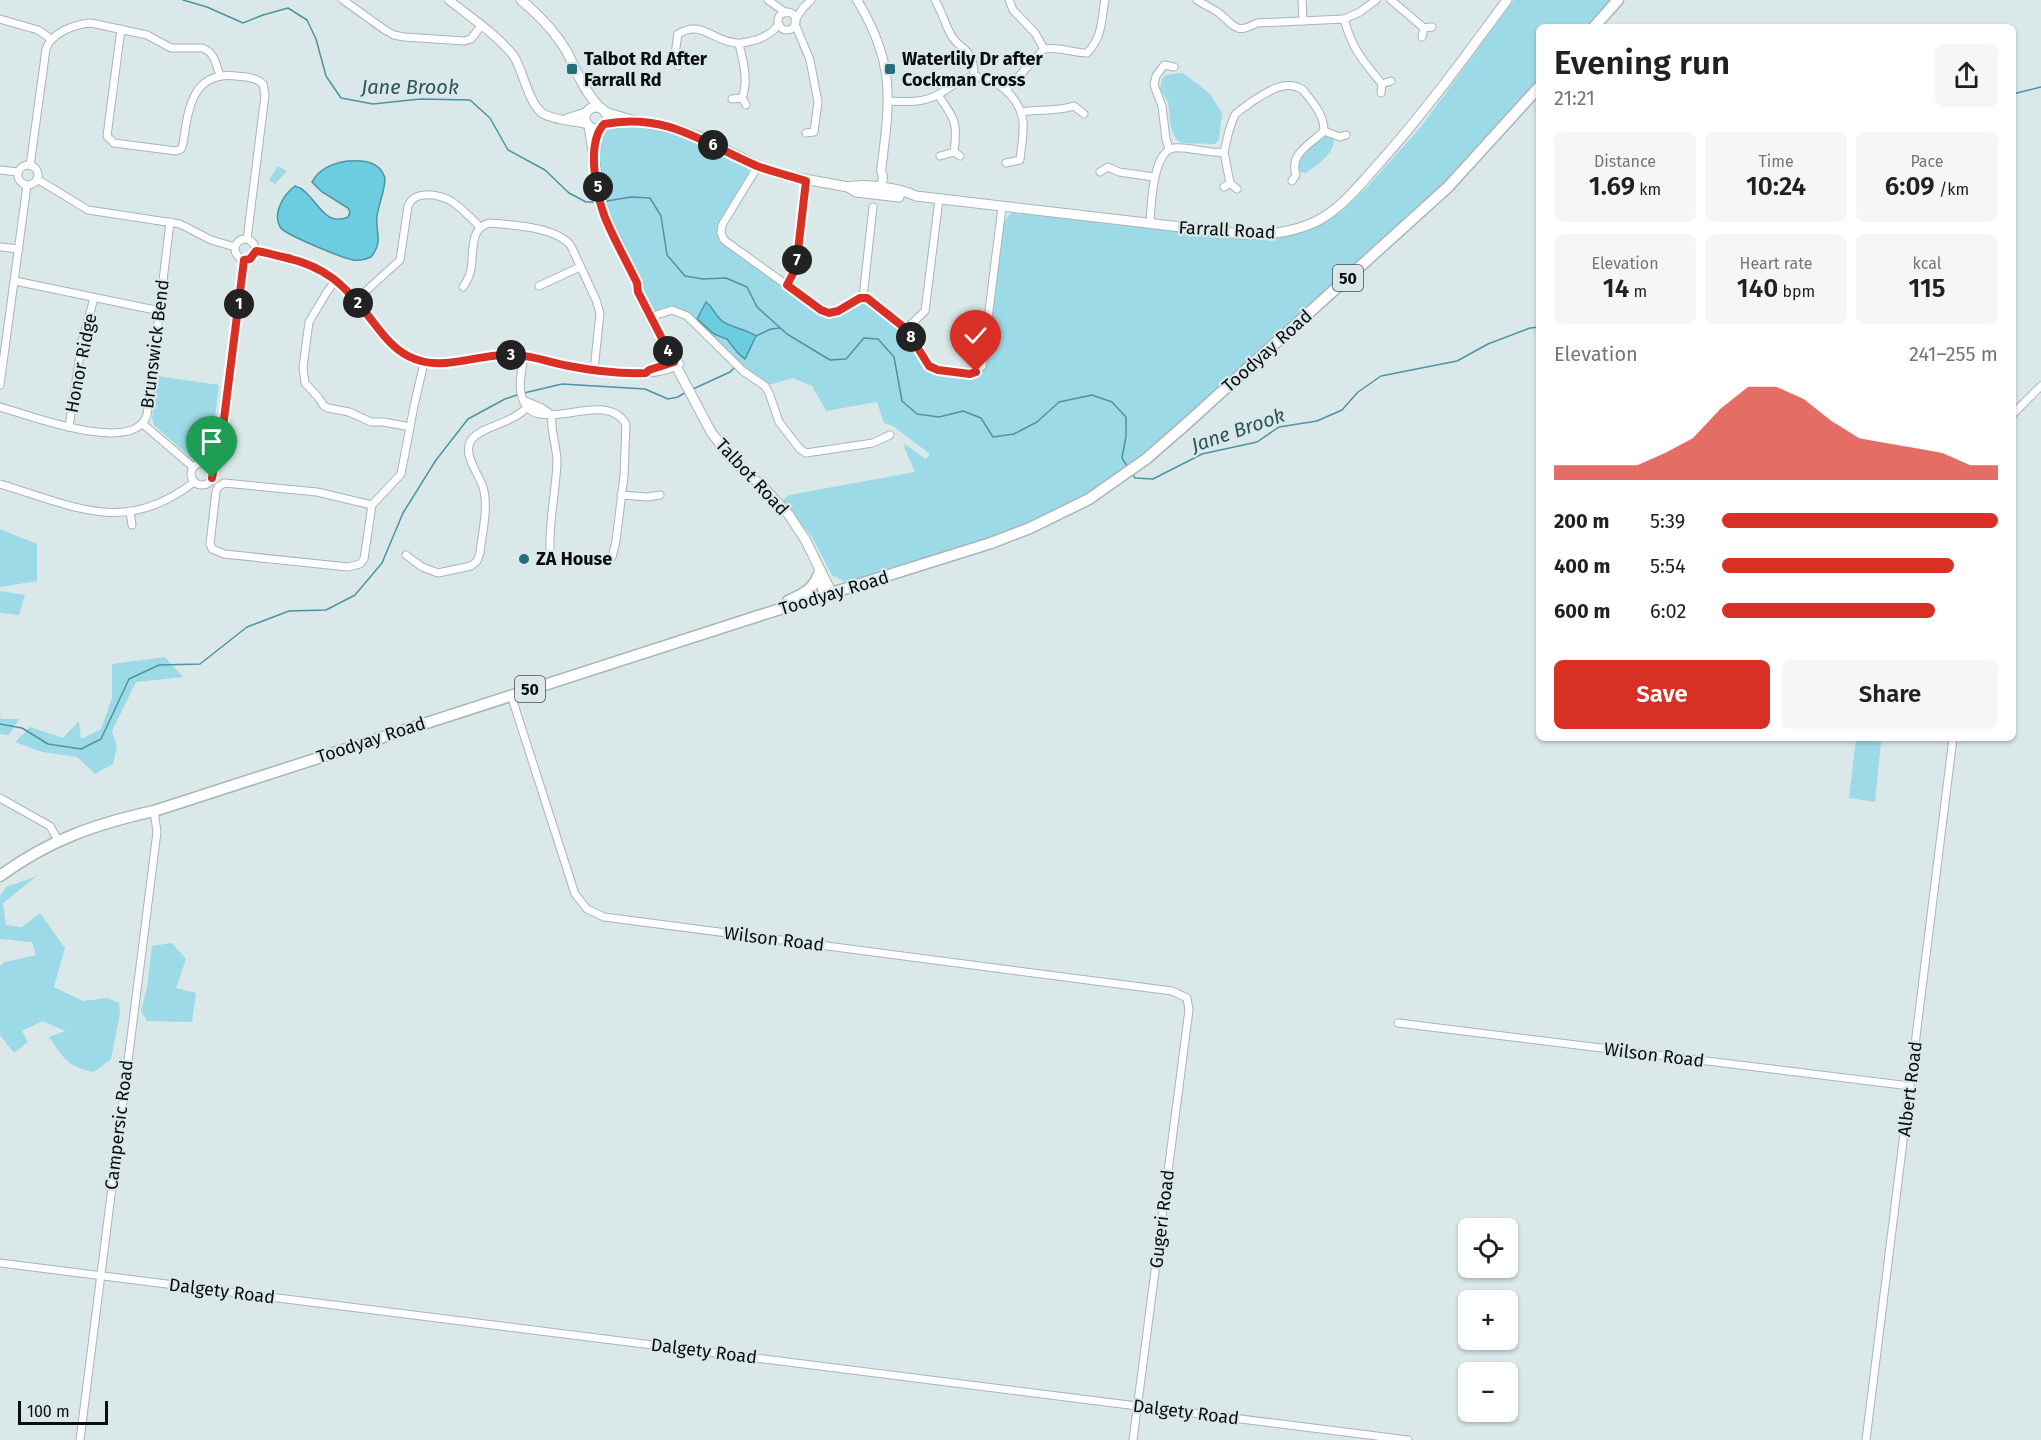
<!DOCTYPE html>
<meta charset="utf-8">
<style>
body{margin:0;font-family:"Fira Sans",sans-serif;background:#f6f6f6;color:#202124;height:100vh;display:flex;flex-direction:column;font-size:22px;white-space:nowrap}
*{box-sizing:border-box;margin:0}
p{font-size:20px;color:#757577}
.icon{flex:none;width:33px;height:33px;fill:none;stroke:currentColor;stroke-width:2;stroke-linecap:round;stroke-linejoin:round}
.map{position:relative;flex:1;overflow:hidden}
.panel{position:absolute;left:1536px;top:24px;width:480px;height:717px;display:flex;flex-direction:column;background:#fff;border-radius:9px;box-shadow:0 2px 4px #0004}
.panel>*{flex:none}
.fabs{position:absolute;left:1458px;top:1218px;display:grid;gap:12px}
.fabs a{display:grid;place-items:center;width:60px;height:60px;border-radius:9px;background:#fff;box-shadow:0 2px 4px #0004;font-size:30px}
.scale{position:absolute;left:18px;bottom:15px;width:90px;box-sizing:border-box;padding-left:6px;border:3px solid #090d0e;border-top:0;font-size:16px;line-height:21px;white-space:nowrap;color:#090d0e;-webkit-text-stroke:4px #dae8ea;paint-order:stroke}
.pin{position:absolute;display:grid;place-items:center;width:51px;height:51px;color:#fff;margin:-62px -26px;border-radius:50% 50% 50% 0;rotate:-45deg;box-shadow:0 0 6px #0007}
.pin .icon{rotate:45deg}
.km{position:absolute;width:30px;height:30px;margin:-15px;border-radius:50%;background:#222;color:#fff;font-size:16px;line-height:30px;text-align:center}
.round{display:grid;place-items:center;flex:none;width:63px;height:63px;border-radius:9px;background:#f6f6f6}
.summary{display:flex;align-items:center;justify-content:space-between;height:102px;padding:0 18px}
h1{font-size:33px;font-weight:600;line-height:45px}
.figures{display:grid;grid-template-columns:repeat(3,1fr);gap:9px;height:102px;padding:6px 18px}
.figures div{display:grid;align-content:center;border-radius:9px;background:#f6f6f6;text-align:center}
.figures b{font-size:26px;font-weight:600}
.figures small{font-size:16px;font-weight:400}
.figures p{font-size:16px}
.chart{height:168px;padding:12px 18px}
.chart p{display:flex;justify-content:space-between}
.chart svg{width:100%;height:108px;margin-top:6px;fill:#d93025;opacity:.7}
.primary-button{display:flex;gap:12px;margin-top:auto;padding:12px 18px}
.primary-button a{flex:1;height:69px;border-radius:9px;background:#d93025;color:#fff;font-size:24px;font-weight:600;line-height:69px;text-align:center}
.primary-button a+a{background:#f6f6f6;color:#202124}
ul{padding:0 18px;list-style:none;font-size:20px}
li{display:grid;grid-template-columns:96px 72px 1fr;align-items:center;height:45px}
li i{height:15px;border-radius:8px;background:#d93025}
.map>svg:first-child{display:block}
.green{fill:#9ddae7}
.water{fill:#6ccde1;stroke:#4e93a2;stroke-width:1.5}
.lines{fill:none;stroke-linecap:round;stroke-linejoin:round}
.stream{stroke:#4e93a2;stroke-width:1.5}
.minor-casing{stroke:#a8b5b7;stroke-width:9}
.tertiary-casing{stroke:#a8b5b7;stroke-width:10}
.secondary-casing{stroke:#a8b5b7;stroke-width:11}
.primary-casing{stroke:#a8b5b7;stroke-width:13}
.minor{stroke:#fff;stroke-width:7}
.tertiary{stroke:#fff;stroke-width:8}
.secondary{stroke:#fff;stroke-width:9}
.primary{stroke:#fff;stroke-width:10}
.route-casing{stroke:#fff;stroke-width:12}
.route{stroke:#d93025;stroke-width:8}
.poi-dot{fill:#276e7c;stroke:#dae8ea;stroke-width:2}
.labels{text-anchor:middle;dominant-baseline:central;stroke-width:4.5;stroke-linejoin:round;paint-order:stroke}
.shield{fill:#dae8ea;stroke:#484f50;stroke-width:1.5}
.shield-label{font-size:16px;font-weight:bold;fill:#090d0e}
.poi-label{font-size:18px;font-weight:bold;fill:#090d0e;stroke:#dae8ea;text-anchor:start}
.street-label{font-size:18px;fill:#090d0e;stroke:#dae8ea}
.water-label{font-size:20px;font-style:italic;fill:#29555d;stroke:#dae8ea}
</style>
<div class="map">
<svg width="2041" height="1440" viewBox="0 0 2041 1440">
<rect width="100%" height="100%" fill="#dae8ea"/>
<!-- green -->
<g class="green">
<path d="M 1514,0 L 1618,0 L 1594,27 L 1539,27 L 1539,89 L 1410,221 L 1122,477 L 1030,528 L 847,583 L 832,575 L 812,537 L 782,501 L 789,495 L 915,472 L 904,447 L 905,444 L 926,459 L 930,454 L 893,426 L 884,423 L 877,402 L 826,411 L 812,386 L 793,378 L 765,386 L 682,313 L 655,314 C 641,286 621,260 611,230 C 607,219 592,162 594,154 C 595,148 601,134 605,129 C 612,122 627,124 636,125 C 676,130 710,148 746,166 L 749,171 L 748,177 L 718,225 L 718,235 L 721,242 L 822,314 C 840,318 848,304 865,301 L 903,332 L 926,368 L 933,372 L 971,377 L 982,373 L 987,361 L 1004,222 L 1010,214 L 1015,213 L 1020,215 L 1021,211 L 1279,236 L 1310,230 L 1341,212 L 1368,186 L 1420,128 Z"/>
<path d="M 1183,73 L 1210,94 L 1222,113 L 1219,140 L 1215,144 L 1182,143 L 1176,139 L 1171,128 L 1168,102 L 1160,89 L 1162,79 L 1166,75 Z"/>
<path d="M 1327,136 L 1330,136 L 1334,141 C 1332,156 1318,164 1306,173 L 1299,172 C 1294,155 1313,142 1327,136 Z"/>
<path d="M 278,166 L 287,171 L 275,184 L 269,180 Z"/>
<path d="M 157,376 L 219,385 L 213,434 L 202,458 L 195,459 L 189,456 L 154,425 L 152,418 Z"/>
<path d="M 0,529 L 37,544 L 37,581 L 0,587 Z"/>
<path d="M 0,591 L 25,595 L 19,615 L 0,613 Z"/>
<path d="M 165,657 L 183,677 L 136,682 L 112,731 L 117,747 L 113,764 L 95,774 L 77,757 L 42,752 L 15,742 L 30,727 L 63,738 L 79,721 L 81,739 L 101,729 L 112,698 L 112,664 Z"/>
<path d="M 0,716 L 1,719 L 19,719 L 9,735 L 0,734 Z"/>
<path d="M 1856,739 L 1881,742 L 1875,802 L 1849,798 Z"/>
<path d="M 37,876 L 3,903 L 6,925 L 22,927 L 40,913 L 65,948 L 54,987 L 83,1001 L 107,998 L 119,1003 L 120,1013 L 111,1059 L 94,1072 C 68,1067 64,1059 49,1037 L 65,1031 L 43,1021 L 22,1031 L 28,1042 L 14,1053 L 0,1035 L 0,966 L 5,962 L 36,955 L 32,942 L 0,939 L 0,896 L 6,887 Z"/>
<path d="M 172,943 L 186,959 L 176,988 L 196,993 L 192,1022 L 147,1021 L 141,1011 L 147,988 L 152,946 Z"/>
</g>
<!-- water -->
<g class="water">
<path d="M 348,161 C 363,160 380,161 385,178 C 385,191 379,203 377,216 C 375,232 384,241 371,257 C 365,260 360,261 353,260 C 343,258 285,235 280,227 C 272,213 284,194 295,186 C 315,191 322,229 348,217 L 350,212 L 348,208 L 322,192 L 312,182 C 319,169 333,163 348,161 Z"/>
<path d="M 706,302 C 712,306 715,315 721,320 C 730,328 745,328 756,336 L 745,359 L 737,352 L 727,339 L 714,334 L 697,319 Z"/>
</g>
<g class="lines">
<!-- stream -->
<g class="stream">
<path d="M 183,0 L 207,7 L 243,23 L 263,15 L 288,8 L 307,20 L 316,39 L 326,76 L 341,98 L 373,104 L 420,99 L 470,100 L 490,118 L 508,150 L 545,170 L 569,193 L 586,202 L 599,202"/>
<path d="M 2013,94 L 2041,87"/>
<path d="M 607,201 L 631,197 L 650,198 L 661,216 L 667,255 L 685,276 L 703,279 L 726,278 L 747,287 L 757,307 L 787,334 L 830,360 L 846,359 L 864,338 L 878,339 L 894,357 L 902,401 L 917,414 L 939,417 L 963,411 L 981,418 L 993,437 L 1014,434 L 1037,422 L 1059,402 L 1092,395 L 1112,402 L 1126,417 L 1126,436 L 1122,458 L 1127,466"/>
<path d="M 756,336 L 771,329 L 780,328"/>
<path d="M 693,389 L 730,372 L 736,366"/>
<path d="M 524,393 L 562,384 L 645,389 L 668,399 L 678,397 L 686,392"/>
<path d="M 1133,475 L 1135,478 L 1153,479 L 1202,454 L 1257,442 L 1279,427 L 1317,421 L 1342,410 L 1358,392 L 1381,376 L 1457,361 L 1488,344 L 1530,328 L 1539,327"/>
<path d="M 0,724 L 22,728 L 48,744 L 81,749 L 101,739 L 129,679 L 159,665 L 200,664 L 247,627 L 289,611 L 326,610 L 355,595 L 382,563 L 403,513 L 436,460 L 468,419 L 505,399 L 520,394"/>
</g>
<!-- minor casing -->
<g class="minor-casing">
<g id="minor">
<path d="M 343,0 L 385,30 L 394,35 L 404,37 L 464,41 L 471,39 L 481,26"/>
<path d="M 768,0 L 786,13"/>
<path d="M 935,0 C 941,10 944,21 949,31 C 958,53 974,43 974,76"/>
<path d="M 1009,0 L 1013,10 L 1035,33 L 1044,49"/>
<path d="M 1197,0 C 1204,5 1212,8 1219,13 C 1235,26 1235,35 1257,23 L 1344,19 L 1360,12 L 1376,0"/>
<path d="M 1302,0 L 1303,21"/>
<path d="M 1391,0 L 1424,28"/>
<circle cx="787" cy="21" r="9"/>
<path d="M 0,19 L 38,30 L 51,39"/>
<path d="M 1344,19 C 1352,49 1363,61 1382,84 L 1381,93"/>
<path d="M 795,20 L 803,8 L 811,0"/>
<path d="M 795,24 L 810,60 L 818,102 L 814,132 L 806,133"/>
<path d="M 121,29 L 107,136 L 114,143 L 176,151 L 181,149 L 183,144 C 188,111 191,71 236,76 C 246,77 255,77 263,84 L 265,95 L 247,239"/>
<path d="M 1422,37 L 1424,28 L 1432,27"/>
<path d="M 739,44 C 743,61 749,81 742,98"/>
<path d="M 678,66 L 675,54 L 678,34 C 702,19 713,42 737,43 C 743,44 749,41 756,40 C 765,37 774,31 779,24"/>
<path d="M 1382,84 L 1391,81"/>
<path d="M 1006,90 L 1044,49 C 1059,46 1072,53 1087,53 C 1103,37 1101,20 1105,0"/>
<path d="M 938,95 C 955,119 958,123 954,152"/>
<path d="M 732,99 L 742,98 L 746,105"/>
<path d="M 889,101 C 906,102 924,103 939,94 C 950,88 958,79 972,77 C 996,74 1021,100 1023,122 C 1024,135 1021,148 1020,160 L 1006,163"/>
<path d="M 1021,112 C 1039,109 1056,112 1074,106 L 1084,114"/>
<path d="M 1324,131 L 1340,137 L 1346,135"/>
<path d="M 1169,149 L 1166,139 L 1162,106 L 1154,85 L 1156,76 L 1164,65 L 1174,67"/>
<path d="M 1224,152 L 1230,183"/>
<path d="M 940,156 L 954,152 L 960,156"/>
<circle cx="28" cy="175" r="10"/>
<path d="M 30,166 L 46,49 C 51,33 75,24 91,23 L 147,35 L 171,48 L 202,48 C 215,52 216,65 220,76"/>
<path d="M 758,166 L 722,225 L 721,233 L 724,240 L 824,312 L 838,311 L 860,298 L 868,298 L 906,329 L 929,366 L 938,370 L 973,374 L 982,366 L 1002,207"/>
<path d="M 0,170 L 18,172"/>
<path d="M 1100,172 L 1108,167 L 1119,172 L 1154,177"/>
<path d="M 37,179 L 88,210 L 180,224 L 211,240 L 235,247"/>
<path d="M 1224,187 L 1230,183 L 1237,189"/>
<path d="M 1150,224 C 1151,208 1152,151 1174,148 C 1188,146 1207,154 1224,152 C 1227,140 1229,126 1235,115 C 1239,110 1245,107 1250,103 C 1265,93 1285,78 1303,90 C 1313,103 1324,114 1324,131 C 1310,145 1289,153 1296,175 L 1292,181"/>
<circle cx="245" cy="249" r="10"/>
<path d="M 0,247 L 19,249"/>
<path d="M 256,251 C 311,257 336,274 370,317 C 381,332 391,347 407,356 C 437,372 466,358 497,355 C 522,353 544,361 568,366 C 601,372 651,381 680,364"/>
<path d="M 336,280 L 327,292 L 309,322 L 303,367 L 305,383 L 318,397 L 324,406 L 328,408 L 349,412 L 371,422 L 384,422 L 410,427"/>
<path d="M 15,281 L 160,311"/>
<path d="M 787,285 L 796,268 L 806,181"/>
<path d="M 539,286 L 580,267"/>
<path d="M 463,287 C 467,281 470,276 471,269 C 474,252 469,227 490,223 C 512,225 557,227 571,246 L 596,300 L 600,313 L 594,370"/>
<path d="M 863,297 L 873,207"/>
<path d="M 356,300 L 400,260 L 408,206 C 414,190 438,194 451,201 C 461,207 471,218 480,227"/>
<path d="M 650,317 L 672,310 L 687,316 L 743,371 L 765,386 L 769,393 L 779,422 L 800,449 L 806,453 L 873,443 L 890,435"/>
<path d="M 906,329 L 925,311 L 939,199"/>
<path d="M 524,355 C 523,367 518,382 521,393 C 531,444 603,385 626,424 L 624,476 L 616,541 L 612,557"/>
<path d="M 654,369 L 678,360"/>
<path d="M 0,385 L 27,185"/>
<path d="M 525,401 L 542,408 L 552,415"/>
<path d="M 0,407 C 29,415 134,456 147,415 L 170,222"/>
<path d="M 2013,414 L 2041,386"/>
<path d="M 143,424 L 193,467"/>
<path d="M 69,427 L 82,342 L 94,298"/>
<circle cx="202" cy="474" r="11"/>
<path d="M 208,465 L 216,449 L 223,427 L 244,260"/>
<path d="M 0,484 C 74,506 125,536 194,482"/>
<path d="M 621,495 L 647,497 L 660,495"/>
<path d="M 372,505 L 317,492 L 224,483 L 218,487 L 216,491 L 210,544 L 212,549 L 224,554 L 348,567 L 360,564 L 364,559 L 372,505 L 401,474 L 414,406 L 424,363"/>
<path d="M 130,512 L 132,525"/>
<path d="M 550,549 C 549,519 556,491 557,462 C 557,446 550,431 552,415"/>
<path d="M 406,555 L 422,567 L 438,573 L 471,566 L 477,561 L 480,553 C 482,533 489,507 483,487 C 479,474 461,453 472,439 C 482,426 513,424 528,406"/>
<path d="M 511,695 L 575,894 L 587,909 L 604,917 L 1172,991 L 1187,998 L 1189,1010 L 1133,1440"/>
<path d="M 0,798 L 50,826 L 58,840"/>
<path d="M 1398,1023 L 1910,1086"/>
<path d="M 0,1263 L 1408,1440"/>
<path d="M 80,1440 L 157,832 L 154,811"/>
<path d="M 1866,1440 L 1953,738"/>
</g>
</g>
<!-- tertiary casing -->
<g class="tertiary-casing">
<g id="tertiary">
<path d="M 449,0 C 470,17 496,34 513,55 C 522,67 528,102 542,113 C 552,120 575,121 587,124"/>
<path d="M 857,0 C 896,64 890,100 881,171 L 883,176 L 881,193"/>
<path d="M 568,118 L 587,112"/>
</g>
</g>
<!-- secondary casing -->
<g class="secondary-casing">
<g id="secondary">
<path d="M 521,0 C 539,15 555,31 567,52 C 577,72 584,91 600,108"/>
<circle cx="596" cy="118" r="11"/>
<path d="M 605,112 L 631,120 L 677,129 L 700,137 L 758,166 L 783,175 L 848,187 L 856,192 L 899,197"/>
<path d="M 589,126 L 603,212 L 639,286"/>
<path d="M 848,187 C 866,183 899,188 916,196 L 1241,234 C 1268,235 1292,233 1317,221 C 1340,209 1357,188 1374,169 C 1422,116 1465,57 1507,0"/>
<path d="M 637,283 L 638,292 L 650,317 L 711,432 L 732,459 L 767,491 L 789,515 L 806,541 L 832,594"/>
<path d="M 819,572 L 818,576 L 825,596"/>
</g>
</g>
<!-- primary casing -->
<g class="primary-casing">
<g id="primary">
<path d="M 1594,27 L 1618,0"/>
<path d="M 788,601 C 801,595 813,590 818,576"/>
<path d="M 0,876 C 49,840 95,824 154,811 L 758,616 L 991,543 L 1030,528 L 1089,499 L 1146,459 L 1185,425 L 1448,187 L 1539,87"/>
</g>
</g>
<!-- minor -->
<use href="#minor" class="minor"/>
<!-- tertiary -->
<use href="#tertiary" class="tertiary"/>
<!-- secondary -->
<use href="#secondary" class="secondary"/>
<!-- primary -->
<use href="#primary" class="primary"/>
</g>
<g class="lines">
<!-- route casing -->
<g class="route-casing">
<path id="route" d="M 212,478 L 213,473 L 208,465 L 216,449 L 223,427 L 244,260 L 250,259 L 256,251 C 265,252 274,255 283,257 C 325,266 344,284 370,318 C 381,332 391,347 408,356 C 440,373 473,355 506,355 C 528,354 548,362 569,366 C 594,371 620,374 646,373 L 649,370 L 674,362 L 638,292 L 637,283 C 626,260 613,238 604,215 C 596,192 586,143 604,124 C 667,112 703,143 757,166 C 773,172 790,176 806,181 L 796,268 L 787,285 L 821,310 L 829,313 L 838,311 L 860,298 L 867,298 L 906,329 L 929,366 L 938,370 L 970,374 L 976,372"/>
</g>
<!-- route -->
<use href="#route" class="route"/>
</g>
<!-- markers -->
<g class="poi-dot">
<rect x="566" y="63" width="12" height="12" rx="3"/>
<rect x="884" y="63" width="12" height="12" rx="3"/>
<circle cx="524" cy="559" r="6"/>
</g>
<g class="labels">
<!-- shield labels -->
<g class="shield">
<rect x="1333" y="265" width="30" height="26" rx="4.5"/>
<rect x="515" y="676" width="30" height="26" rx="4.5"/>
</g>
<g class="shield-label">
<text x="1348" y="278">50</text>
<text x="530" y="689">50</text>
</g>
<!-- poi labels -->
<g class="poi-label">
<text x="584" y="59">Talbot Rd After<tspan x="584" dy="21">Farrall Rd</tspan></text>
<text x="902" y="59">Waterlily Dr after<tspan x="902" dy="21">Cockman Cross</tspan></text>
<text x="536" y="559">ZA House</text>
</g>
<!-- street labels -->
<g class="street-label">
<text transform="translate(1227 230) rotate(3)">Farrall Road</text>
<text transform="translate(155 344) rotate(-83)">Brunswick Bend</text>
<text transform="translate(1267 351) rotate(-42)">Toodyay Road</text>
<text transform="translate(81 363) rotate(-79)">Honor Ridge</text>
<text transform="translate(752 477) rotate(47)">Talbot Road</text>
<text transform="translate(834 593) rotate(-17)">Toodyay Road</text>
<text transform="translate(371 740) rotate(-18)">Toodyay Road</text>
<text transform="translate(774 939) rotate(7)">Wilson Road</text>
<text transform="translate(1654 1055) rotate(7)">Wilson Road</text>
<text transform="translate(1910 1089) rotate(-83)">Albert Road</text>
<text transform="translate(119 1125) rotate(-83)">Campersic Road</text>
<text transform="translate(1162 1219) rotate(-83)">Gugeri Road</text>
<text transform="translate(222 1291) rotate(7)">Dalgety Road</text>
<text transform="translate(704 1351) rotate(7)">Dalgety Road</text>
<text transform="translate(1186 1412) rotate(7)">Dalgety Road</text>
</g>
<!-- water labels -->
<g class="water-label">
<text x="410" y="87">Jane Brook</text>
<text transform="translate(1238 430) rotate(-19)">Jane Brook</text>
</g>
</g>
</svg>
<div class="fabs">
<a><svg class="icon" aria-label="locate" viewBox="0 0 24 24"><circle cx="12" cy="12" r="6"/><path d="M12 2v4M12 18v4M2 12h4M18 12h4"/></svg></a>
<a>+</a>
<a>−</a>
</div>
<div class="scale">100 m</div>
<div class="pin" style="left:212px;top:478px;background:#1e9e55"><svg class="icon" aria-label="arrive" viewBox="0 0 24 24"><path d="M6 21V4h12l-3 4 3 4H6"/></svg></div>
<div class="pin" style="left:976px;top:372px;background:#d93025"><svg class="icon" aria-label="check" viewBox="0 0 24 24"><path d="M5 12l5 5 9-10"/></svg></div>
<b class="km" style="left:239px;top:304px">1</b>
<b class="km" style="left:358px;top:303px">2</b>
<b class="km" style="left:511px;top:355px">3</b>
<b class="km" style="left:668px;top:351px">4</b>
<b class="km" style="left:598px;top:187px">5</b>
<b class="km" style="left:713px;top:145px">6</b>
<b class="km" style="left:797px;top:260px">7</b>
<b class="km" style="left:911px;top:337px">8</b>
<section class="panel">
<div class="summary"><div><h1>Evening run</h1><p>21:21</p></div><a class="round"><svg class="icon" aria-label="share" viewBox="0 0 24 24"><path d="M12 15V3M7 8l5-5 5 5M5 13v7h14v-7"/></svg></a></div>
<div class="figures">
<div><p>Distance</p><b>1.69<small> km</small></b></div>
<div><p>Time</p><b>10:24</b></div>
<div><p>Pace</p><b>6:09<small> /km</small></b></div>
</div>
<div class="figures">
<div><p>Elevation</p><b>14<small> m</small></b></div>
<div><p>Heart rate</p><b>140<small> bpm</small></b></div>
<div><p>kcal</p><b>115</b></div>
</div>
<div class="chart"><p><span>Elevation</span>241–255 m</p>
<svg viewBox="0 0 160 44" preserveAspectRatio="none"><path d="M0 44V38L10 38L20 38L30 38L40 33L50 27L60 15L70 6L80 6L90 11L100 20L110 27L120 29L130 31L140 33L150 38L160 38V44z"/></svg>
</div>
<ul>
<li><b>200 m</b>5:39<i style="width:100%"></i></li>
<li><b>400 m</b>5:54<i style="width:84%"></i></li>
<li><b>600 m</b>6:02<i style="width:77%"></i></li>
</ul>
<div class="primary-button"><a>Save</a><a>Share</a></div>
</section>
</div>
